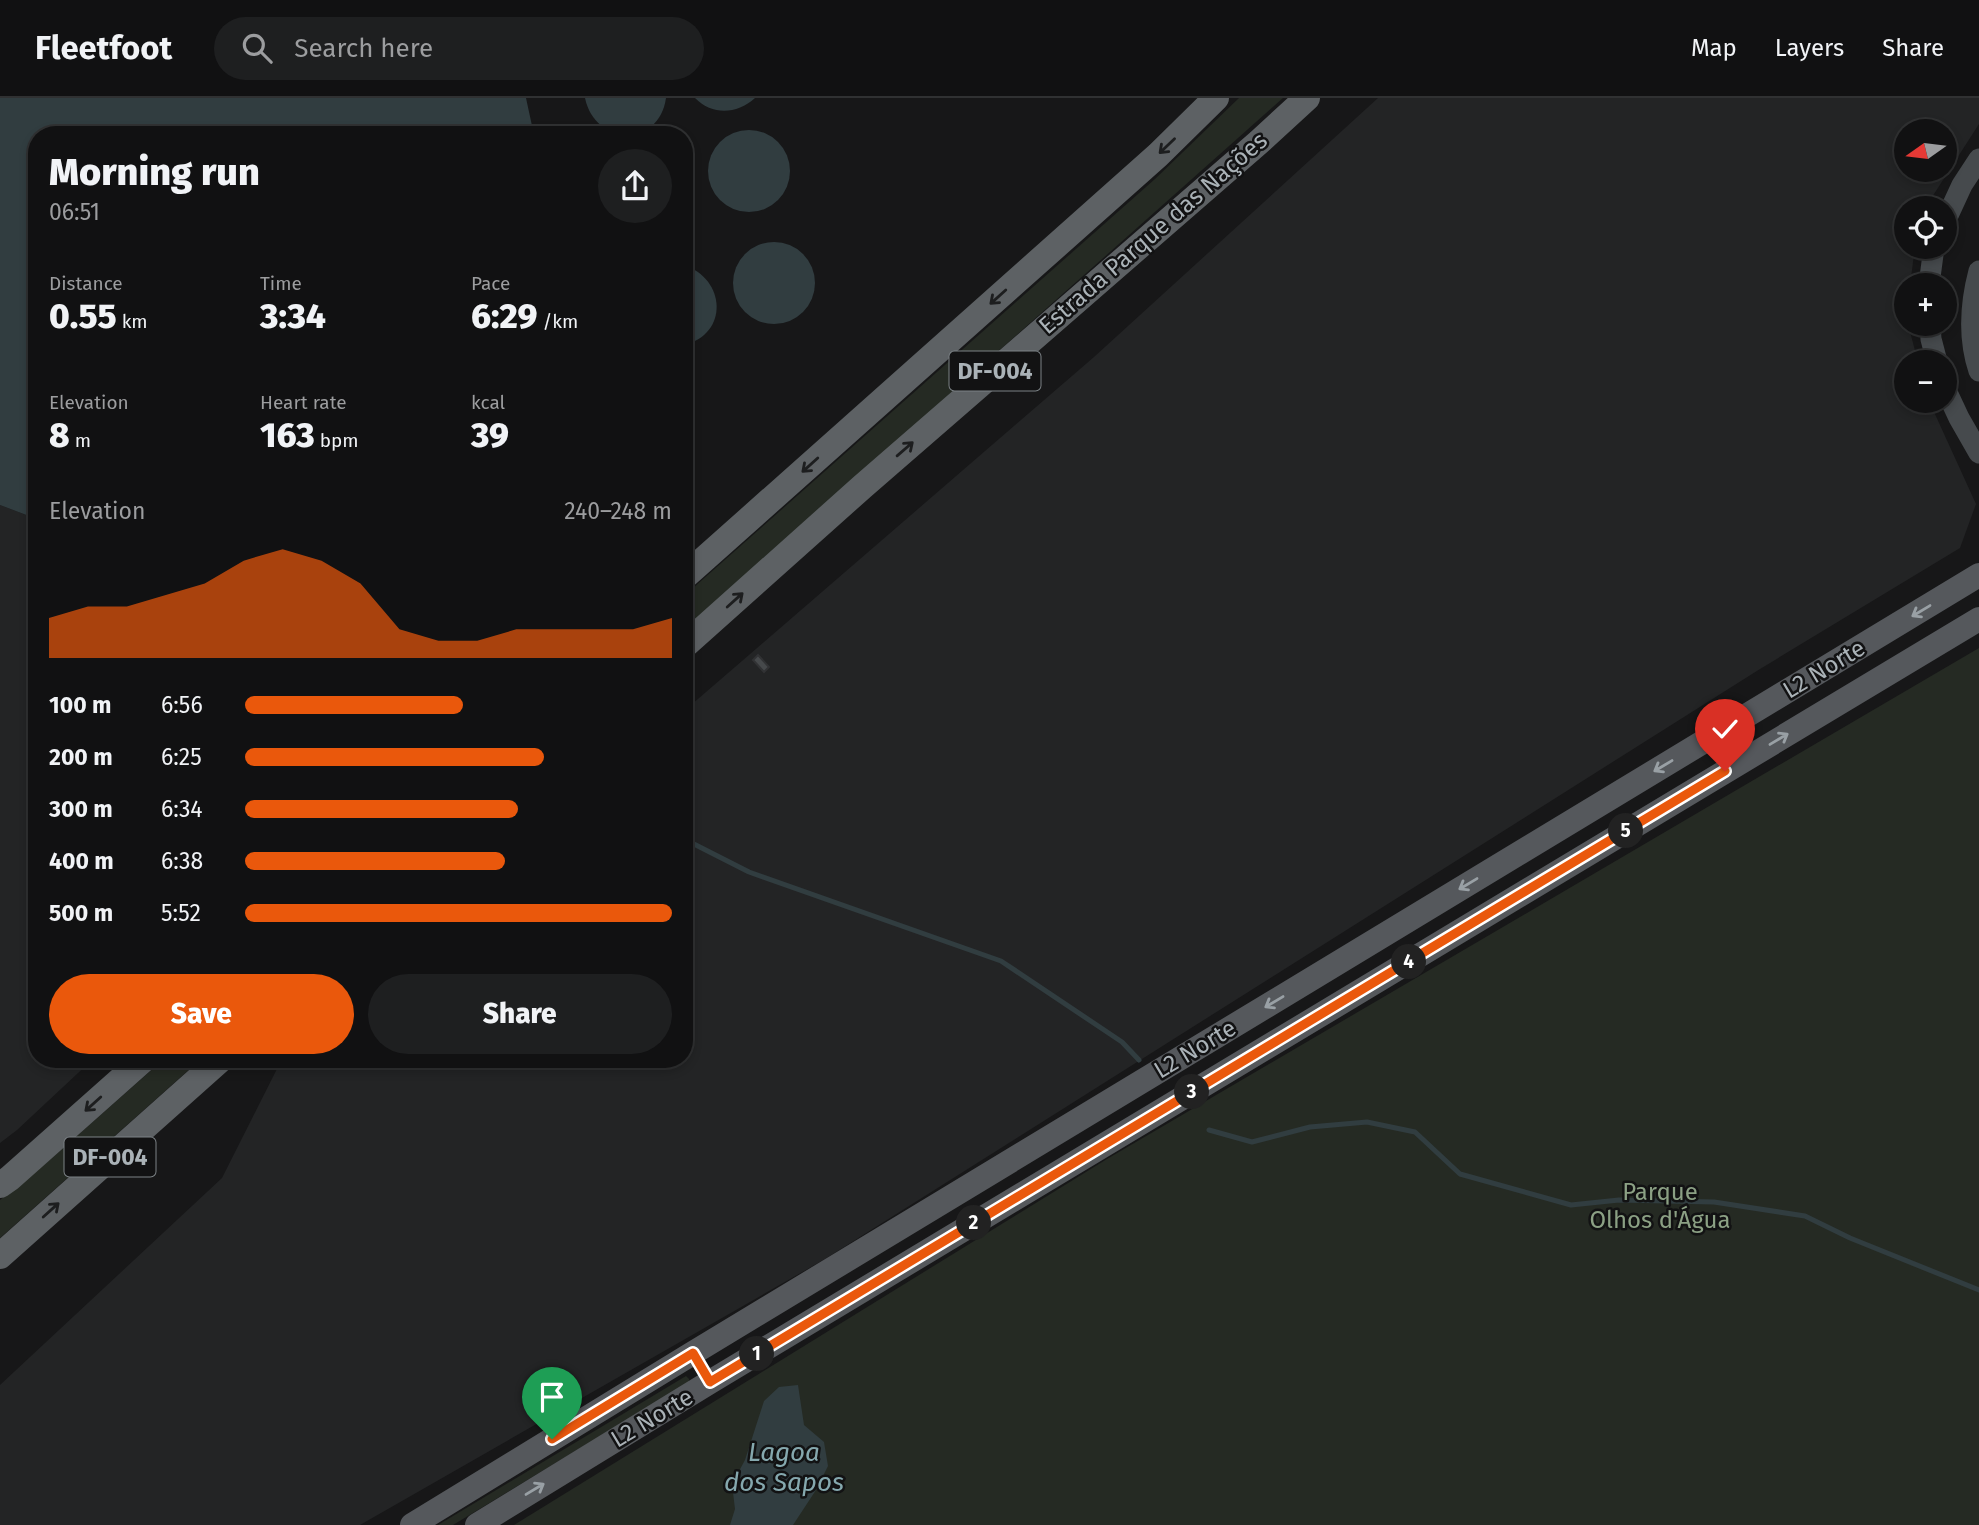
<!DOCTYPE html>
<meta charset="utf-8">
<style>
body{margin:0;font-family:"Fira Sans",sans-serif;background:#1e1f20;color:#f1f3f6;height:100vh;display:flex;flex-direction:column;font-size:26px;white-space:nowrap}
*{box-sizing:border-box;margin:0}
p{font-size:23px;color:#9c9d9f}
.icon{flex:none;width:38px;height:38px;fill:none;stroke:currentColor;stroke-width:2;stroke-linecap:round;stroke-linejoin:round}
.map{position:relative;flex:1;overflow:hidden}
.side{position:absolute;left:28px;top:28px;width:665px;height:942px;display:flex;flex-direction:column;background:#111112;border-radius:28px;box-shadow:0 4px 10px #0003,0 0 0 2px #303132}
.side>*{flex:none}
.needle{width:46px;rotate:256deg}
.controls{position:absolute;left:1894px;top:21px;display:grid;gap:14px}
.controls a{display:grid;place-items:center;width:63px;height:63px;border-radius:50%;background:#111112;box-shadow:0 4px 10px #0003,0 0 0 2px #303132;font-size:35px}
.pin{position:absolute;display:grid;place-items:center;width:60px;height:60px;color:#fff;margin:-72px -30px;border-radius:50% 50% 50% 0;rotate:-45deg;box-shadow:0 0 7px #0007}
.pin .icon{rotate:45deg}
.km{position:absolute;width:35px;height:35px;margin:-18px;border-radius:50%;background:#222;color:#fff;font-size:19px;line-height:35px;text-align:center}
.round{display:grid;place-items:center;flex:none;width:74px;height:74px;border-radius:37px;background:#1e1f20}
.summary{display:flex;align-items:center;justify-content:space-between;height:119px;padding:0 21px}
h1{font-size:38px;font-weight:800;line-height:52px}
.figures{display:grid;grid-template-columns:repeat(3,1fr);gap:10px;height:119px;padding:7px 21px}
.figures div{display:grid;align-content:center}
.figures b{font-size:35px;font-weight:800}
.figures small{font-size:19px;font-weight:400}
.figures p{font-size:19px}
.chart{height:196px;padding:14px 21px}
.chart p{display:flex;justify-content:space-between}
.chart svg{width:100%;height:126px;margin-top:7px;fill:#ea580c;opacity:.7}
.action{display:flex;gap:14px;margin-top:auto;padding:14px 21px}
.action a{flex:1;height:80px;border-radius:42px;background:#ea580c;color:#fff;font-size:28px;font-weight:800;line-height:80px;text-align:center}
.action a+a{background:#1e1f20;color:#f1f3f6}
ul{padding:0 21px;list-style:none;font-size:23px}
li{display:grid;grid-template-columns:112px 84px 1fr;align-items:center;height:52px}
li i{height:18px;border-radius:9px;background:#ea580c}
header{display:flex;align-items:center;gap:42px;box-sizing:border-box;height:98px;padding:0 35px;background:#111112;border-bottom:2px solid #303132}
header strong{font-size:33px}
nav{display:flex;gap:38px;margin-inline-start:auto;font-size:24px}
.search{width:490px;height:63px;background:#1e1f20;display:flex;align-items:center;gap:18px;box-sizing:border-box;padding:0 24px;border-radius:38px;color:#9c9d9f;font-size:26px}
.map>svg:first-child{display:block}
.built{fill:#232425;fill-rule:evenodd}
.green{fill:#252a23}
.water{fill:#313d40}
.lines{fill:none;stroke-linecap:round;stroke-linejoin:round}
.stream{stroke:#313d40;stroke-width:5}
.building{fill:#46494b;stroke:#313234;stroke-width:2}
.secondary{stroke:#464a4d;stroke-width:21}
.primary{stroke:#55585c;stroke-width:24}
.trunk{stroke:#5d6164;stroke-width:26}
.oneway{stroke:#1d1e1f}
.oneway2{stroke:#99a0a5}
.route-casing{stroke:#fff;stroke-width:14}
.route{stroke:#ea580c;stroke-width:9}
.labels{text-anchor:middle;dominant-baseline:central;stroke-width:5;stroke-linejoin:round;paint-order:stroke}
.shield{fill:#121213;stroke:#7c8286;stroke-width:2}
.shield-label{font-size:23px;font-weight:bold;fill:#aab2b7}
.street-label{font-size:24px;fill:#aab2b7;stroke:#121213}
.park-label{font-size:24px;fill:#8ba084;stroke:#121213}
.water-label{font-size:26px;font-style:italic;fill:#85a8ae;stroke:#121213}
</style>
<header>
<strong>Fleetfoot</strong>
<div class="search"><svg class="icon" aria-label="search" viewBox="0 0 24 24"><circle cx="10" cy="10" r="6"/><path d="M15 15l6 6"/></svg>Search here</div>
<nav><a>Map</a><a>Layers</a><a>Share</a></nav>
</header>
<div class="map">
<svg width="1979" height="1427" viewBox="0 0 1979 1427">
<rect width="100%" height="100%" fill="#171718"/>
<!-- built -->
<g class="built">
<path d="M 1378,0 L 1979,0 L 1979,26 L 1925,110 L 1906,110 L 1906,149 L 1915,149 L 1910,187 L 1906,187 L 1906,226 L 1908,226 L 1918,264 L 1906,264 L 1906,303 L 1929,303 L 1976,406 L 1960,450 L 1760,571 L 825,1161 L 360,1427 L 0,1427 L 0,1287 L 222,1080 L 282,961 L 684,961 L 684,613 L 1094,259 ZM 1906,33 L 1944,33 L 1944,72 L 1906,72 Z"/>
<path d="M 0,407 L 37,421 L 37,961 L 93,961 L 17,1032 L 0,1045 Z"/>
</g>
<!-- green -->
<g class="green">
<path d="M 1239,0 L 1283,0 L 684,533 L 684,498 L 1155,81 Z"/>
<path d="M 1979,550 L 1979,1427 L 514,1427 L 1107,1061 Z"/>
<path d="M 164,961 L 201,961 L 0,1140 L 0,1102 L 52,1060 Z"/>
<path d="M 686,1278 L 689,1281 L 689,1284 L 686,1286 L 453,1427 L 438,1427 Z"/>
</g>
<!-- water -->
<g class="water">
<path d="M 0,0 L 526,0 L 534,37 L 37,37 L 37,421 L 0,407 Z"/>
<path d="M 585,0 L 666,0 C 659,50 595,48 585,0 Z"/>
<path d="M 695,0 L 755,0 C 737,16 713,18 695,0 Z"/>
<circle cx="749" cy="73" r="41"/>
<path d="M 684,75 C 693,90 693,106 684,120 Z"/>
<circle cx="774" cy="185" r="41"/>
<path d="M 684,167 C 726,181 729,236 684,247 Z"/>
<path d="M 798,1287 L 804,1327 L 824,1344 L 828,1368 L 816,1392 L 793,1427 L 730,1427 L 735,1411 L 732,1386 L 745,1362 L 764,1303 L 779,1289 Z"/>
</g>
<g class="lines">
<!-- stream -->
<g class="stream">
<path d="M 684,741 L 749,774 L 1001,863 L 1122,944 L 1139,962"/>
<path d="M 1209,1032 L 1252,1044 L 1310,1029 L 1367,1024 L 1415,1034 L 1460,1076 L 1571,1107 L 1619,1102 L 1714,1104 L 1805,1118 L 1850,1140 L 1979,1192"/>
</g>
</g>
<!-- building -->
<path class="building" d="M 758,557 L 769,569 L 764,574 L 753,562 Z"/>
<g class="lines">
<!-- secondary -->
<g class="secondary">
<path d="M 1944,126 L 1962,87 L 1979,61"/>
<path d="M 1979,173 C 1970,207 1968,240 1979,273"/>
<path d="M 1929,187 L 1934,149"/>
<path d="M 1930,226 L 1931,241 L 1937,264"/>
<path d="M 1944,288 L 1959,320 L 1979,355"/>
</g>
<!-- primary -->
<g class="primary">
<path d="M 412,1427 L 693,1255 L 1979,477"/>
<path d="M 477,1427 L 710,1284 L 1979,521"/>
</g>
<!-- trunk -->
<g class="trunk">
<path d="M 684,479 L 1158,57 L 1216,0"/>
<path d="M 684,548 L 862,389 L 1259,44 L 1307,0"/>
<path d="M 0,1087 L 10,1080 L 144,961"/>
<path d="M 0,1158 L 221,961"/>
</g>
</g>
<!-- one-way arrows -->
<defs><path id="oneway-shaft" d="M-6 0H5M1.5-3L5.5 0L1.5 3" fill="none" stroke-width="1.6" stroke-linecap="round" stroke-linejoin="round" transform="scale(1.75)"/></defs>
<g class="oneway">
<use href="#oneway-shaft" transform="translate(1167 48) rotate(136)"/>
<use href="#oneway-shaft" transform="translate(998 199) rotate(138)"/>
<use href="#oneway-shaft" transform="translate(905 351) rotate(-41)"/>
<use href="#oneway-shaft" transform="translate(810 367) rotate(138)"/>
<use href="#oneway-shaft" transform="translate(735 502) rotate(-42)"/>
<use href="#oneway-shaft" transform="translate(93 1006) rotate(138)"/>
<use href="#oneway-shaft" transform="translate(51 1112) rotate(-42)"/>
</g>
<g class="oneway2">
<use href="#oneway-shaft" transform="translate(1921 513) rotate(149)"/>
<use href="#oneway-shaft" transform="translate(1779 641) rotate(-31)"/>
<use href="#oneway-shaft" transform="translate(1663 668) rotate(149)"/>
<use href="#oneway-shaft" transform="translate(1468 786) rotate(149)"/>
<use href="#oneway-shaft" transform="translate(1274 904) rotate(149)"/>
<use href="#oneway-shaft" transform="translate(535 1391) rotate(-31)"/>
</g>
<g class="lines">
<!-- route casing -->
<g class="route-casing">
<path id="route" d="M 552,1341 L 693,1255 L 710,1284 L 1725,673"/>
</g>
<!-- route -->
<use href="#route" class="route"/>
</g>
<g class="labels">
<!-- shield labels -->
<g class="shield">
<rect x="949.5" y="253.5" width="91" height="39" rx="5"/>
<rect x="64.5" y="1039.5" width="91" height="39" rx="5"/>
</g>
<g class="shield-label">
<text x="995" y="273">DF-004</text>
<text x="110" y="1059">DF-004</text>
</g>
<!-- street labels -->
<g class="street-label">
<text transform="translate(1153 135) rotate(-41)">Estrada Parque das Nações</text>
<text transform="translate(1824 571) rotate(-31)">L2 Norte</text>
<text transform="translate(1195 951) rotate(-31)">L2 Norte</text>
<text transform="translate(652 1320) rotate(-31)">L2 Norte</text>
</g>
<!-- park labels -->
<g class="park-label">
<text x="1660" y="1094">Parque<tspan x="1660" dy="28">Olhos d'Água</tspan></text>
</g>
<!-- water labels -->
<g class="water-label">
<text x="784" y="1354">Lagoa<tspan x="784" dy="30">dos Sapos</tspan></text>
</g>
</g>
</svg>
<div class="controls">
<a><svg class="needle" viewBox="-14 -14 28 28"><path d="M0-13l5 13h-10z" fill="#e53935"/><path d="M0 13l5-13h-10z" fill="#9c9d9f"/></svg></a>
<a><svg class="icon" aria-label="locate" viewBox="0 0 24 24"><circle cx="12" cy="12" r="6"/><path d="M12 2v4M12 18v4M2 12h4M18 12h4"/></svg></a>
<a>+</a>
<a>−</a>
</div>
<div class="pin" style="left:552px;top:1341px;background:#1e9e55"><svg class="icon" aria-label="arrive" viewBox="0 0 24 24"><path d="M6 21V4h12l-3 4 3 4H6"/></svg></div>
<div class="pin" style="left:1725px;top:673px;background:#d93025"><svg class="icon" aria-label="check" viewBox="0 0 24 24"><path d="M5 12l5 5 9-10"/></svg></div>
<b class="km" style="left:757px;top:1256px">1</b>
<b class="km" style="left:974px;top:1125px">2</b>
<b class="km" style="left:1192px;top:994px">3</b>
<b class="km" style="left:1409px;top:864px">4</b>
<b class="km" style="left:1626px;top:733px">5</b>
<section class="side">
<div class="summary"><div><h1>Morning run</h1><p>06:51</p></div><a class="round"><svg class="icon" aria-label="share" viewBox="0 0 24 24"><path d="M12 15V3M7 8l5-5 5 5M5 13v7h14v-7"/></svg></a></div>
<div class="figures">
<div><p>Distance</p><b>0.55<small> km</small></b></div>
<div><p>Time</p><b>3:34</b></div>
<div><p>Pace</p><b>6:29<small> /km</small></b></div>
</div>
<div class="figures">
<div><p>Elevation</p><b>8<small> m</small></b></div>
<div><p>Heart rate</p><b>163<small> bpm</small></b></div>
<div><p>kcal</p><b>39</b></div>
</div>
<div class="chart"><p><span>Elevation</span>240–248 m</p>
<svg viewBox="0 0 160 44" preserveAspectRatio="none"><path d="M0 44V30L10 26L20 26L30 22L40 18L50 10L60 6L70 10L80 18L90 34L100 38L110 38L120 34L130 34L140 34L150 34L160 30V44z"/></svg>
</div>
<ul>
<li><b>100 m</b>6:56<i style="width:51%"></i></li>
<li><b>200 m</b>6:25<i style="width:70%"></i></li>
<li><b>300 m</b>6:34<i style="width:64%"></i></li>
<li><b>400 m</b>6:38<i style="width:61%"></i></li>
<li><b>500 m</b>5:52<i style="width:100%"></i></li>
</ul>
<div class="action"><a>Save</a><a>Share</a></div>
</section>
</div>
